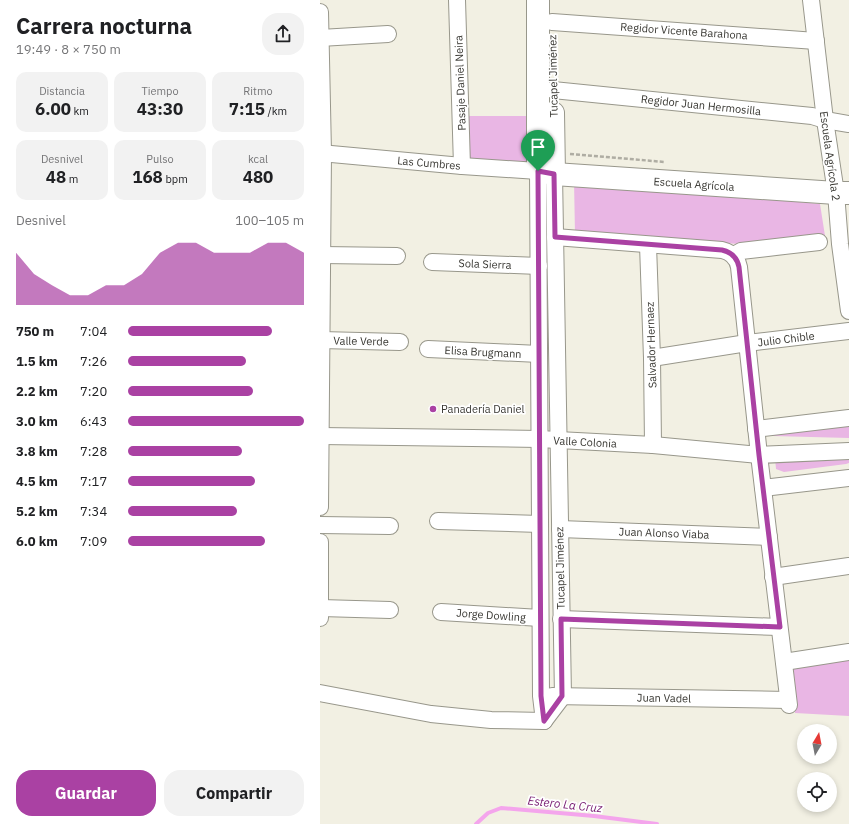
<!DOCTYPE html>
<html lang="es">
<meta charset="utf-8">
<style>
body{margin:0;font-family:"IBM Plex Sans",sans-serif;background:#f2f2f2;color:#202124;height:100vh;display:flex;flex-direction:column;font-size:15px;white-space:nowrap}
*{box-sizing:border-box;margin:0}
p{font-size:13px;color:#757577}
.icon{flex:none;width:22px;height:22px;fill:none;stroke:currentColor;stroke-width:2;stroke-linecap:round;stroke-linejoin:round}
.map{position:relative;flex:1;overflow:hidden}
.details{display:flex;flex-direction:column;background:#fff;width:320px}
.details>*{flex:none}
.needle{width:26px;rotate:10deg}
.buttons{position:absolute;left:477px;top:724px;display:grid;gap:8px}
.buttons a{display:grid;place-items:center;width:40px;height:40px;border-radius:50%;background:#fff;box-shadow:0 2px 6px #0003;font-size:20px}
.pin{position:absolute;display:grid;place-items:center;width:34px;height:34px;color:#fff;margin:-41px -17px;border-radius:50% 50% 50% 0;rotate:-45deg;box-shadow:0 0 4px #0007}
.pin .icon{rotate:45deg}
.round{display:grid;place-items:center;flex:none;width:42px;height:42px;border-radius:16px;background:#f2f2f2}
.headline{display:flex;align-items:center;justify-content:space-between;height:68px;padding:0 16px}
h1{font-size:22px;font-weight:700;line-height:30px}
.metrics{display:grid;grid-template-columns:repeat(3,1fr);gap:6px;height:68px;padding:4px 16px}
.metrics div{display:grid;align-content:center;border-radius:10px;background:#f2f2f2;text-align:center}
.metrics b{font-size:17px;font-weight:700}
.metrics small{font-size:11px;font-weight:400}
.metrics p{font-size:11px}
.chart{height:112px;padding:8px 16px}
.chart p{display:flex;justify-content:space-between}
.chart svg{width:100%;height:72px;margin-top:4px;fill:#aa41a3;opacity:.7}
.action{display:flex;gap:8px;margin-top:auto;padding:8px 16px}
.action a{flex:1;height:46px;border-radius:16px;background:#aa41a3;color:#fff;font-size:16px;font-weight:700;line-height:46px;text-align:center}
.action a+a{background:#f2f2f2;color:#202124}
ul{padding:0 16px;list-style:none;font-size:13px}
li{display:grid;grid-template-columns:64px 48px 1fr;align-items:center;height:30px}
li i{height:10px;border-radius:5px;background:#aa41a3}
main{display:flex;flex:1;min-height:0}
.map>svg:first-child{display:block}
.green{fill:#e9b6e4}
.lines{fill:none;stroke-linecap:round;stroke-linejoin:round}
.stream{stroke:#f4a5ec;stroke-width:4}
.street-casing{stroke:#98978b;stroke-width:18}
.secondary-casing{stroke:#98978b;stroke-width:24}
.path{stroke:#afada3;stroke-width:2.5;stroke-dasharray:4 2;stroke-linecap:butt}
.street{stroke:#fff;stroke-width:16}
.secondary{stroke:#fff;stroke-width:22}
.route-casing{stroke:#fff;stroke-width:8}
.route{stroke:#aa41a3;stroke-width:5}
.poi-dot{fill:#aa41a3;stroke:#fff;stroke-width:1.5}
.labels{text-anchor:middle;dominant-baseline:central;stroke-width:3.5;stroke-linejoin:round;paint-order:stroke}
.street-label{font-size:11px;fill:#383732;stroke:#fff}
.poi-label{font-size:11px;fill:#383732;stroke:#fff;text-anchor:start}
.water-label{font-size:12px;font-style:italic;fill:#761a71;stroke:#fff}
</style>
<main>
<section class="details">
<div class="headline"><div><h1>Carrera nocturna</h1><p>19:49 · 8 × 750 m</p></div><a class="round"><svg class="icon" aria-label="share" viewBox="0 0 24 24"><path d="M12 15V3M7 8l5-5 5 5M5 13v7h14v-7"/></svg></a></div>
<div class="metrics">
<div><p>Distancia</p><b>6.00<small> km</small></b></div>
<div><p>Tiempo</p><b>43:30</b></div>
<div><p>Ritmo</p><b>7:15<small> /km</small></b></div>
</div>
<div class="metrics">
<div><p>Desnivel</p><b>48<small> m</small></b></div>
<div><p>Pulso</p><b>168<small> bpm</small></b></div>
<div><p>kcal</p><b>480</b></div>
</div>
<div class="chart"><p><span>Desnivel</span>100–105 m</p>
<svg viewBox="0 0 160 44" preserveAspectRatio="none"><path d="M0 44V12L10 25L20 32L30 38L40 38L50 32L60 32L70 25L80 12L90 6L100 6L110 12L120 12L130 12L140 6L150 6L160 12V44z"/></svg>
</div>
<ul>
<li><b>750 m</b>7:04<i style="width:82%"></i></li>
<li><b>1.5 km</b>7:26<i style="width:67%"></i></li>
<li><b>2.2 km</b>7:20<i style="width:71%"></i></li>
<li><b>3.0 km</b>6:43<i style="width:100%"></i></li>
<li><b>3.8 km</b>7:28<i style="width:65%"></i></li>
<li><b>4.5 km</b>7:17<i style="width:72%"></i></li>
<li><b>5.2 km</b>7:34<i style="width:62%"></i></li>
<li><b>6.0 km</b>7:09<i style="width:78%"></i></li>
</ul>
<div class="action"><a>Guardar</a><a>Compartir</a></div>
</section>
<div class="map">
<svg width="529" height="824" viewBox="0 0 529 824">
<rect width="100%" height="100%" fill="#f2f0e3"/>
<!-- green -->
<g class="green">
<path d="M 142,116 L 214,116 L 214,166 L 144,163 Z"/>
<path d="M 254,181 L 500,204 L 505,236 L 436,245 L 255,234 Z"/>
<path d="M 529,421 L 529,438 L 453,436 L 451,435 Z"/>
<path d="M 529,456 L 529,463 L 526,464 L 464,472 L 456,469 L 455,458 Z"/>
<path d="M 529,660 L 529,716 L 475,713 L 470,667 Z"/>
</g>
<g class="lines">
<!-- stream -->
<path class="stream" d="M 156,824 L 168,813 L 181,808 L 274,816 L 337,824"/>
<!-- street casing -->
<g class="street-casing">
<g id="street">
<path d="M 137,0 L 142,166"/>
<path d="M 491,0 L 505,120 L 516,193 L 520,244 L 529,311"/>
<path d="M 0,12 L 3,153 L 0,507"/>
<path d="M 232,22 L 496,41"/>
<path d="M 0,38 L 68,34"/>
<path d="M 233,90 L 492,116 L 505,120 L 529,124"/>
<path d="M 0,153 L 142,166 L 218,171 L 221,696 L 224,721"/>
<path d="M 235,237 L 402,250 C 411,252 417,257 419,267 L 439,455 L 469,705"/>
<path d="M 328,245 L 332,358 L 333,445"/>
<path d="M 2,255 L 77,256"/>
<path d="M 414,255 L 421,251 L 499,242"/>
<path d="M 112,262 L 219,266"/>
<path d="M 1,340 L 80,342"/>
<path d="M 108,349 L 219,354"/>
<path d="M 332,358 L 427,343 L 529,331"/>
<path d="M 436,429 L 529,418"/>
<path d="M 0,436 L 219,439 L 333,445 L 439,455 L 529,451"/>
<path d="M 443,488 L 529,478"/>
<path d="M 118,521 L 220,524"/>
<path d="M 0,525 L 70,526"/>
<path d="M 240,529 L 449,537"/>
<path d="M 0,542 L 0,618"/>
<path d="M 453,577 L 529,566"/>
<path d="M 1,608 L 70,610"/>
<path d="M 121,612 L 220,618"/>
<path d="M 241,619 L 459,627"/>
<path d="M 464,662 L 529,652"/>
<path d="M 0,693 L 111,714 L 171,720 L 224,721"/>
<path d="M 232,696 L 468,700"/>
<path d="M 224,721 L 243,696 L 234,174"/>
</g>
</g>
<!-- secondary casing -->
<g class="secondary-casing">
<g id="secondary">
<path d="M 218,0 L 218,171 L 234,174 L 516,193 L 529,193"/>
<path d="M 233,113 L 234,174"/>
</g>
</g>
<!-- path -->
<path class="path" d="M 250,154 L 345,162"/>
<!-- street -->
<use href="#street" class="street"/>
<!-- secondary -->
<use href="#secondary" class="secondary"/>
</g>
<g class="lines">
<!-- route casing -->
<g class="route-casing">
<path id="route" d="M 218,171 L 234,174 L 235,237 L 402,250 C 411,252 417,257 419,267 L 439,455 L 460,627 L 241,619 L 242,696 L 224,721 L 221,696 Z"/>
</g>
<!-- route -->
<use href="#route" class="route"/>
</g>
<!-- markers -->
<circle class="poi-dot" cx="113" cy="409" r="4"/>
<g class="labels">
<!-- street labels -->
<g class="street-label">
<text transform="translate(364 31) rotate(4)">Regidor Vicente Barahona</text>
<text transform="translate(233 76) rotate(-91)">Tucapel Jiménez</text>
<text transform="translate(140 83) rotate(-92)">Pasaje Daniel Neira</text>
<text transform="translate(381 105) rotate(6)">Regidor Juan Hermosilla</text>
<text transform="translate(510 156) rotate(82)">Escuela Agrícola 2</text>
<text transform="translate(109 163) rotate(5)">Las Cumbres</text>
<text transform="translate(374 184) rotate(4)">Escuela Agrícola</text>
<text transform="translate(165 264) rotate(2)">Sola Sierra</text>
<text transform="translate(466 339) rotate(-7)">Julio Chible</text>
<text transform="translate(41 341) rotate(1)">Valle Verde</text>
<text transform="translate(331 345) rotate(-92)">Salvador Hernaez</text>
<text transform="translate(163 352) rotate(3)">Elisa Brugmann</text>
<text transform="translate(265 442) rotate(3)">Valle Colonia</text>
<text transform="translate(344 533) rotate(2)">Juan Alonso Viaba</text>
<text transform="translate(240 568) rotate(-91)">Tucapel Jiménez</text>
<text transform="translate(171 615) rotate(4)">Jorge Dowling</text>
<text transform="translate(344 698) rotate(1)">Juan Vadel</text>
</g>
<!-- poi labels -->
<g class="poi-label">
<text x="121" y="409">Panadería Daniel</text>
</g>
<!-- water labels -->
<g class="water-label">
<text transform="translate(245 804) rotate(6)">Estero La Cruz</text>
</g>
</g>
</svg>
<div class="buttons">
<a><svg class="needle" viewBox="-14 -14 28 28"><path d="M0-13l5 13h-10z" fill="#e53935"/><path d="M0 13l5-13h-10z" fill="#757577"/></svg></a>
<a><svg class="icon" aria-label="locate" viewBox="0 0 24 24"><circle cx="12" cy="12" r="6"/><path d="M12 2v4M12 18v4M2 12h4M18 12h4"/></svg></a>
</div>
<div class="pin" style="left:218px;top:171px;background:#1e9e55"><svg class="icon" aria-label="arrive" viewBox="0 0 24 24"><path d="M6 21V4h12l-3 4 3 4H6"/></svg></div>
</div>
</main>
